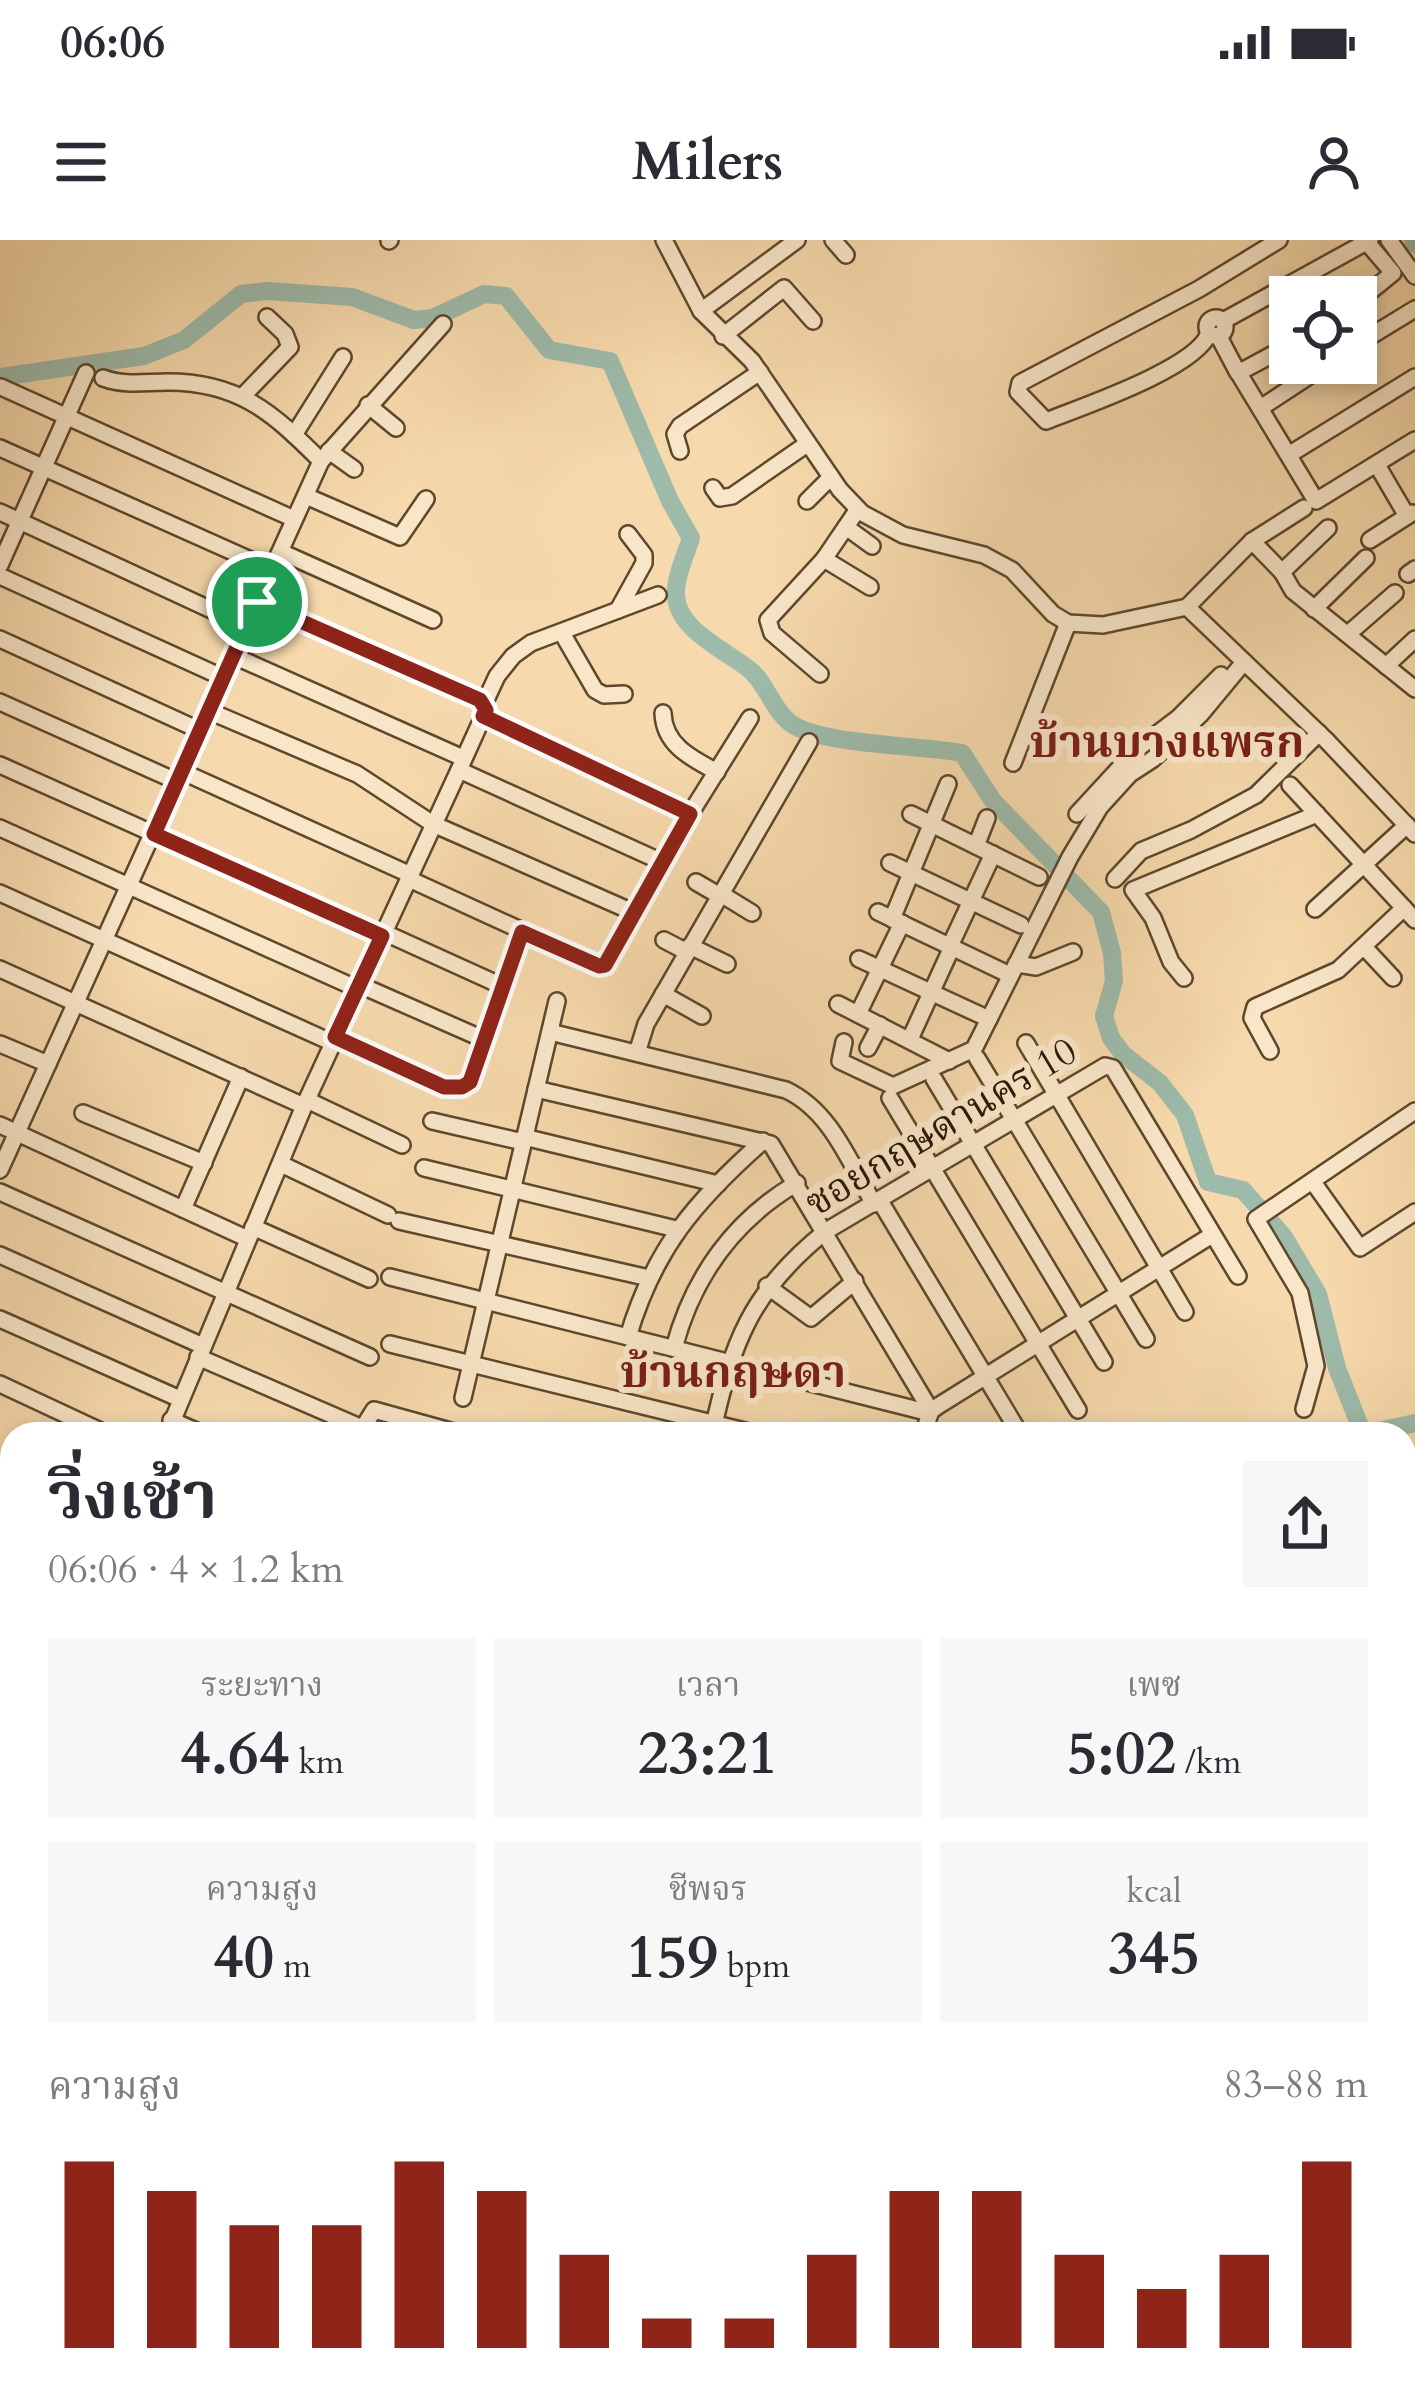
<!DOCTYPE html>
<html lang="th">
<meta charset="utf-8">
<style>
body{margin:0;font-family:Cardo,"Noto Serif Thai",serif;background:#f7f7f7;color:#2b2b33;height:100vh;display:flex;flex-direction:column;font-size:45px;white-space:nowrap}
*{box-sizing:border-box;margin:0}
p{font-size:39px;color:#7c7c81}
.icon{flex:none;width:66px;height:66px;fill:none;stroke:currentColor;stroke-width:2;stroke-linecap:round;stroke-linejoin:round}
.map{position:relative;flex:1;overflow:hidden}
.drawer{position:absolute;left:0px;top:1182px;width:1416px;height:975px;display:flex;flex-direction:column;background:#fff;border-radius:36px 36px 0 0;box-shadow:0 6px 18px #0003}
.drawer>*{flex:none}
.buttons{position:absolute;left:1269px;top:36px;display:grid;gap:24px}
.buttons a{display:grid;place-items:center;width:108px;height:108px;border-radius:0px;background:#fff;box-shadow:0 6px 18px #0003;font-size:60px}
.pin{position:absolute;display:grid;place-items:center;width:102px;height:102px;color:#fff;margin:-51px;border:6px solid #fff;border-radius:50%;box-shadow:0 3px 12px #0007}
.round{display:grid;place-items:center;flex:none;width:126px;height:126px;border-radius:0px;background:#f7f7f7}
.overview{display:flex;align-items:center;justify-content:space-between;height:204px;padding:0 48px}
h1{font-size:66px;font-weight:700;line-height:90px}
.figures{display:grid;grid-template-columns:repeat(3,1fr);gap:18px;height:204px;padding:12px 48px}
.figures div{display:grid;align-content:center;border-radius:0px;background:#f7f7f7;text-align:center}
.figures b{font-size:60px;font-weight:700}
.figures small{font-size:33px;font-weight:400}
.figures p{font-size:33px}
.chart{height:336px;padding:24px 48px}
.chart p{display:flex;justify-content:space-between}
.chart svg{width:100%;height:216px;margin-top:12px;stroke:#8f2418;stroke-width:6}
.status{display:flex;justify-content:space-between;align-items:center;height:84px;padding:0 60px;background:#fff;direction:ltr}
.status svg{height:33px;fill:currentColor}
header{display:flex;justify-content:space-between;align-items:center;height:156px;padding:0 48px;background:#fff;font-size:54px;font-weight:700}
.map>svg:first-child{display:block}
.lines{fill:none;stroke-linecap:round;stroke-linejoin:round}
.river{stroke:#9dbaaa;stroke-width:18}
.minor-casing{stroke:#5d482c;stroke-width:20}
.major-casing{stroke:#2a1702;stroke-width:22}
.highway-casing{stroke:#2a1702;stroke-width:26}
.minor{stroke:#f9e6c9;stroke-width:15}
.major{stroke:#f6d9ac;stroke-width:18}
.highway{stroke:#f6d9ac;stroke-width:21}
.rail-casing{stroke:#2a1702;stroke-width:8}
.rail{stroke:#f9e6c9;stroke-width:3;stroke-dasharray:9;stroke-linecap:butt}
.route-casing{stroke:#fff;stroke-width:24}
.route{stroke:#8f2418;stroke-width:15}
.labels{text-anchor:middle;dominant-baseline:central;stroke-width:12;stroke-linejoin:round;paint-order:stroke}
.street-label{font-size:39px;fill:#2a1702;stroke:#f9e6c9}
.quarter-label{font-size:45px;font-weight:bold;fill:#7a1f14;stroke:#f9e6c9}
</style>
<div class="status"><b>06:06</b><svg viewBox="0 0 49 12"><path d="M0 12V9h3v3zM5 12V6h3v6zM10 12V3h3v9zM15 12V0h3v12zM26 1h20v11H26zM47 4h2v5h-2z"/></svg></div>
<header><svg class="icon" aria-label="menu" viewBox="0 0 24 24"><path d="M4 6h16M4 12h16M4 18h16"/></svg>Milers<svg class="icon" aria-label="person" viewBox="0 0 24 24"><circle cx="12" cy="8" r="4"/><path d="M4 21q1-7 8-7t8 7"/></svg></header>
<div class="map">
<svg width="1415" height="2155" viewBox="0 0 1415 2155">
<rect width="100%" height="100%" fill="#f6d9ac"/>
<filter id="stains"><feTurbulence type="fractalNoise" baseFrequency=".00167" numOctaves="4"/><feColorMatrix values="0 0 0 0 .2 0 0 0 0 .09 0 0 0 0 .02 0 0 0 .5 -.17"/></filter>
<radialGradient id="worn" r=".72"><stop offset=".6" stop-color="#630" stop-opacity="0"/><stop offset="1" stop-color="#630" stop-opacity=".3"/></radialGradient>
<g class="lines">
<!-- river -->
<g class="river">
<path d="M 1413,0 L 1415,4"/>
<path d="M 0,137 L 144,116 L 184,100 L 241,54 L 268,51 L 352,57 L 414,80 L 433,78 L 484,54 L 506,56 L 549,110 L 610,121 L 670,261 L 691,298 C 686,314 676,335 676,352 C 674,389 726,410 750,430 C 766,443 772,468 789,482 C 816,505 921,505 962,513 L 993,561 L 1101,672 L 1112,713 L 1114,741 L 1104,776 L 1111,798 L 1123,814 L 1160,843 L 1185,875 L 1208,942 L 1243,950 L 1284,997 L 1318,1054 L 1337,1128 L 1363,1194"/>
<path d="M 1364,1194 L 1415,1183"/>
</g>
<!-- minor casing -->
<g class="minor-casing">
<g id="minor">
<path d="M 664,0 L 701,71 L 752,121 L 840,250 L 862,273 L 903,295 L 984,315 L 1012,330 L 1053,374 L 1068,383 L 1103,385 L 1187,367 L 1252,301 L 1304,268"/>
<path d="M 833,0 L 846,15"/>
<path d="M 1389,0 L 1415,36"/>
<path d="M 389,1 L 390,0"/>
<path d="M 1356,63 L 1393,33 L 1365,0"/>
<path d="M 701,71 L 797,0"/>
<circle cx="1216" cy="87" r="9"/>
<path d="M 1223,81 L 1370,0"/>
<path d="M 1209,93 C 1197,128 1081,167 1046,181 L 1018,152 L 1020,143 L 1199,49 L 1279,0"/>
<path d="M 1218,95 L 1238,133 L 1290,105"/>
<path d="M 723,96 L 784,48 L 813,81"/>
<path d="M 1356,105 L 1415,69"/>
<path d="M 1241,137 L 1316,261 L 1415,200"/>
<path d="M 1,147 L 294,279"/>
<path d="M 243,156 L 290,107 L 285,94 L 267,77"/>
<path d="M 368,165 L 396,188"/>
<path d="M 1265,165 L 1329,123"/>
<path d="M 294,195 L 343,117"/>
<path d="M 0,208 L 273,330"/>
<path d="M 329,211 L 354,229"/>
<path d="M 680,211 L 675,194 L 680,186 L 760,132"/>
<path d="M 1295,211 L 1415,137"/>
<path d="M 321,221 L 443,84"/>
<path d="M 1377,225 L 1407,276"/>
<path d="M 713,248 L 720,258 L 732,256 L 807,204"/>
<path d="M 306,256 L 400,297 L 426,259"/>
<path d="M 807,261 L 831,237"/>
<path d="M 0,272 L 246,386"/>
<path d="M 846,287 L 872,306"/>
<path d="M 1370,300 L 1412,273"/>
<path d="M 1252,301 L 1282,332 L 1293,351 L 1415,449"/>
<path d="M 281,312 L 433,380"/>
<path d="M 824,319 L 870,347"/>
<path d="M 0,325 L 86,133"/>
<path d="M 1282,332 L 1328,288"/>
<path d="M 1408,334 L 1415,329"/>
<path d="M 0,336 L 224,438"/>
<path d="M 258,361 L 484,464"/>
<path d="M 1187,367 L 1326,500 L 1415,594"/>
<path d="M 1314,369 L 1366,318"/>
<path d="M 618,370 L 644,323 L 644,315 L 628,294"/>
<path d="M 562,393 L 595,450 L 604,455 L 624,454"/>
<path d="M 1348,394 L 1395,353"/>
<path d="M 0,399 L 201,491"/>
<path d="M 234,416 L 463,518"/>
<path d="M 1386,426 L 1415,399"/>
<path d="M 820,434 L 772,393 L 768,380 L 824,319 L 858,269"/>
<path d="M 0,462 L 178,542"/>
<path d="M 209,471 L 357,534 L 433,584 L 635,673"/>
<path d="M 663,473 C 664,505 691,518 717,532"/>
<path d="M 483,476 L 690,574"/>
<path d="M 1013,523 L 1068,383"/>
<path d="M 0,525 L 382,696"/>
<path d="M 459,530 L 662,622"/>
<path d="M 183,532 L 411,635"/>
<path d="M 1290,545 L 1415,680"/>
<path d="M 911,574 L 1039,637"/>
<path d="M 1077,574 L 1137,509 L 1178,478 L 1221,435"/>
<path d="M 0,588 L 358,749"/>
<path d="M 976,606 L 987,578"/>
<path d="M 890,623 L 1021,685"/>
<path d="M 409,639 L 599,726 L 605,725 L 690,574 L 750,478"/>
<path d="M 1115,639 L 1141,611 L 1191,590 L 1256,555 L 1319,493"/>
<path d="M 696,642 L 720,656"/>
<path d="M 0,653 L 333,803"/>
<path d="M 721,654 L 752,673"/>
<path d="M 1315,669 L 1407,585"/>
<path d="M 878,672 L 1010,735"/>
<path d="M 892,679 L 948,544"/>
<path d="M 383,692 L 502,746"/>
<path d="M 664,700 L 687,712"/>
<path d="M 690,706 L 727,724"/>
<path d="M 950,706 L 993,614"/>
<path d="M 1365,708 L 1393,738"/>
<path d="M 859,719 L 989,779"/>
<path d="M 1016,724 L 1036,727 L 1073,712"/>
<path d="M 0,729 L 304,866"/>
<path d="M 1184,738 L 1171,722 L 1153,678 L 1133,650 L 1317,574"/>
<path d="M 360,745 L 483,799"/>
<path d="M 663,754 L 702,776"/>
<path d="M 838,764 L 949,821"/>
<path d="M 858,774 L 902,683"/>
<path d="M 550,792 L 786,850 C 831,871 850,923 874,964"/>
<path d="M 335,797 L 444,847 L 467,845 L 522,692"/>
<path d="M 910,799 L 952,707"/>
<path d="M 844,802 L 840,821 L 893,846 L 974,809 L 1070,617 L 1100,567 L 1130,534 L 1153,519 L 1201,474 L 1244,422"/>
<path d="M 1026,803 L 1185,1072"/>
<path d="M 0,804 L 48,824"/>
<path d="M 868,808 L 880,785"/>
<path d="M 1270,811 L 1252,778 L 1255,767 L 1338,730 L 1404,668"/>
<path d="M 637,813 L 646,784 L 809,502"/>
<path d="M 977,818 L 1146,1099"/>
<path d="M 934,839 L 1104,1122"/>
<path d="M 536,849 L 771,904 L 931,1171"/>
<path d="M 890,858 L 1078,1170"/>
<path d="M 307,860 L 402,905"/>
<path d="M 83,873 L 204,923"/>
<path d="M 432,881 L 523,902"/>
<path d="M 0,885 L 248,999"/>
<path d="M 524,897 L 718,944"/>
<path d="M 281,924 L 388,975"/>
<path d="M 424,928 L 676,989"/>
<path d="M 0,930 L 321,221 C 273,173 239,142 168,142 C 145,142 125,146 103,138"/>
<path d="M 1313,942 L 1360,1008 L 1415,972"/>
<path d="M 0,952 L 370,1117"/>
<path d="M 880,961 L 1020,1194"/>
<path d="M 183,969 L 241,837"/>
<path d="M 399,981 L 649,1038"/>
<path d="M 253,987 L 369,1039"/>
<path d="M 0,1015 L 203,1106"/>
<path d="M 390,1037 L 930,1173"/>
<path d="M 767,1046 L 811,1078 L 855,1041"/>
<path d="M 0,1079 L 180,1159"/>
<path d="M 628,1097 C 654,1009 695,961 763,901"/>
<path d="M 390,1104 L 757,1194"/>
<path d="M 674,1108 C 693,1037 734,980 797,943"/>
<path d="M 198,1117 L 362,1188"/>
<path d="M 0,1144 L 107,1194"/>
<path d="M 463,1158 L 557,761"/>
<path d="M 1304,1169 L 1316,1126 L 1300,1053 L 1256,979 L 1415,871"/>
<path d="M 171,1180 L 203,1194"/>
<path d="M 167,1194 L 304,866 L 459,530 L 486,470 L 484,464 L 497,436 L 513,416 L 531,403 L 658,355"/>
<path d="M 359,1194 L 374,1170 L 461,1194"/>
<path d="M 712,1194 C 732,1102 751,1051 826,991 L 1105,826 L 1113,828 L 1238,1036"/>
<path d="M 923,1194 L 931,1171 L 938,1166 L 1212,995"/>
<path d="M 1404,1239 L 1407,1238"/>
<path d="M 1404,1333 L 1415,1350"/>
<path d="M 1404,1396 L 1415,1414"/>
<path d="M 1404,1495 L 1415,1488"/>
<path d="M 5,1853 L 12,1809"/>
<path d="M 742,2145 L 744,2155"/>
<path d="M 645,2151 L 701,2145"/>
<path d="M 227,2155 L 230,2145"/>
<path d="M 1128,2155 L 1147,2153"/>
</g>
</g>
<!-- major casing -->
<g class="major-casing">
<g id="major">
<path d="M 1404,1763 L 1415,1762"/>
<path d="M 1404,1779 L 1415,1779"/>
<path d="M 1404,1806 L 1415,1805"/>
<path d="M 1404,1822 L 1415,1822"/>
<path d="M 0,1869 L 12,1868"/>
<path d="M 0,1933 L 12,1932"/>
<path d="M 0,1952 L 12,1951"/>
</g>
</g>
<!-- highway casing -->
<g class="highway-casing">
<g id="highway">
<path d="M 0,1888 L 12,1886"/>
<path d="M 0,1913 L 12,1912"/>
</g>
</g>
<!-- minor -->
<use href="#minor" class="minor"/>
<!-- major -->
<use href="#major" class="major"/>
<!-- highway -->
<use href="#highway" class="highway"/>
<!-- rail casing -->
<g class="rail-casing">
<g id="rail">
<path d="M 1404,1799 L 1415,1798"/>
<path d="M 0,1867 L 12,1869"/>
</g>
</g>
<!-- rail -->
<use href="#rail" class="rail"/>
</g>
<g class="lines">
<!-- route casing -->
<g class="route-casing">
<path id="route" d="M 257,362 L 480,460 L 486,470 L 483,476 L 690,574 L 605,725 L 599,726 L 522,692 L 470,842 L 462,847 L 444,847 L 335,797 L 382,696 L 154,594 Z"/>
</g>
<!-- route -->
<use href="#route" class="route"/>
</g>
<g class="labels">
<!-- street labels -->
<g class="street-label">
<text transform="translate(941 887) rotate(-31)">ซอยกฤษดานคร 10</text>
</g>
<!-- quarter labels -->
<g class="quarter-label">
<text x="1167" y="502">บ้านบางแพรก</text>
<text x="733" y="1132">บ้านกฤษดา</text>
</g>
</g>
<rect width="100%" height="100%" filter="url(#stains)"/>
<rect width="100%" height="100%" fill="url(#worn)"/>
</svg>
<div class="buttons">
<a><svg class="icon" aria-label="locate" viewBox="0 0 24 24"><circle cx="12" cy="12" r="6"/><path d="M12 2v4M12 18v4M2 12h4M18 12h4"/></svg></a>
</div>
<div class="pin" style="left:257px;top:362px;background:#1e9e55"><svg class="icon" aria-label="arrive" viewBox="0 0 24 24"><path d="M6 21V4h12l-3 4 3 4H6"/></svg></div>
<section class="drawer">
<div class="overview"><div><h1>วิ่งเช้า</h1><p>06:06 · 4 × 1.2 km</p></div><a class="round"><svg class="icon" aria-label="share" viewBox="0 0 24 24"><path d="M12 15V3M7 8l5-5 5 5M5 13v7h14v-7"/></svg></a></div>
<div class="figures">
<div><p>ระยะทาง</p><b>4.64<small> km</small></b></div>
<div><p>เวลา</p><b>23:21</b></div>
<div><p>เพซ</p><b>5:02<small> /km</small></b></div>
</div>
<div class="figures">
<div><p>ความสูง</p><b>40<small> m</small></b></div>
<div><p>ชีพจร</p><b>159<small> bpm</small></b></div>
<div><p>kcal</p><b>345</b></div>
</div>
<div class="chart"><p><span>ความสูง</span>83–88 m</p>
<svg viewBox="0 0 160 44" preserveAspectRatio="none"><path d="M5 44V6M15 44V12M25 44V19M35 44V19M45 44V6M55 44V12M65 44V25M75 44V38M85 44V38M95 44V25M105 44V12M115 44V12M125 44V25M135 44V32M145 44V25M155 44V6"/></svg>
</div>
</section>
</div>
